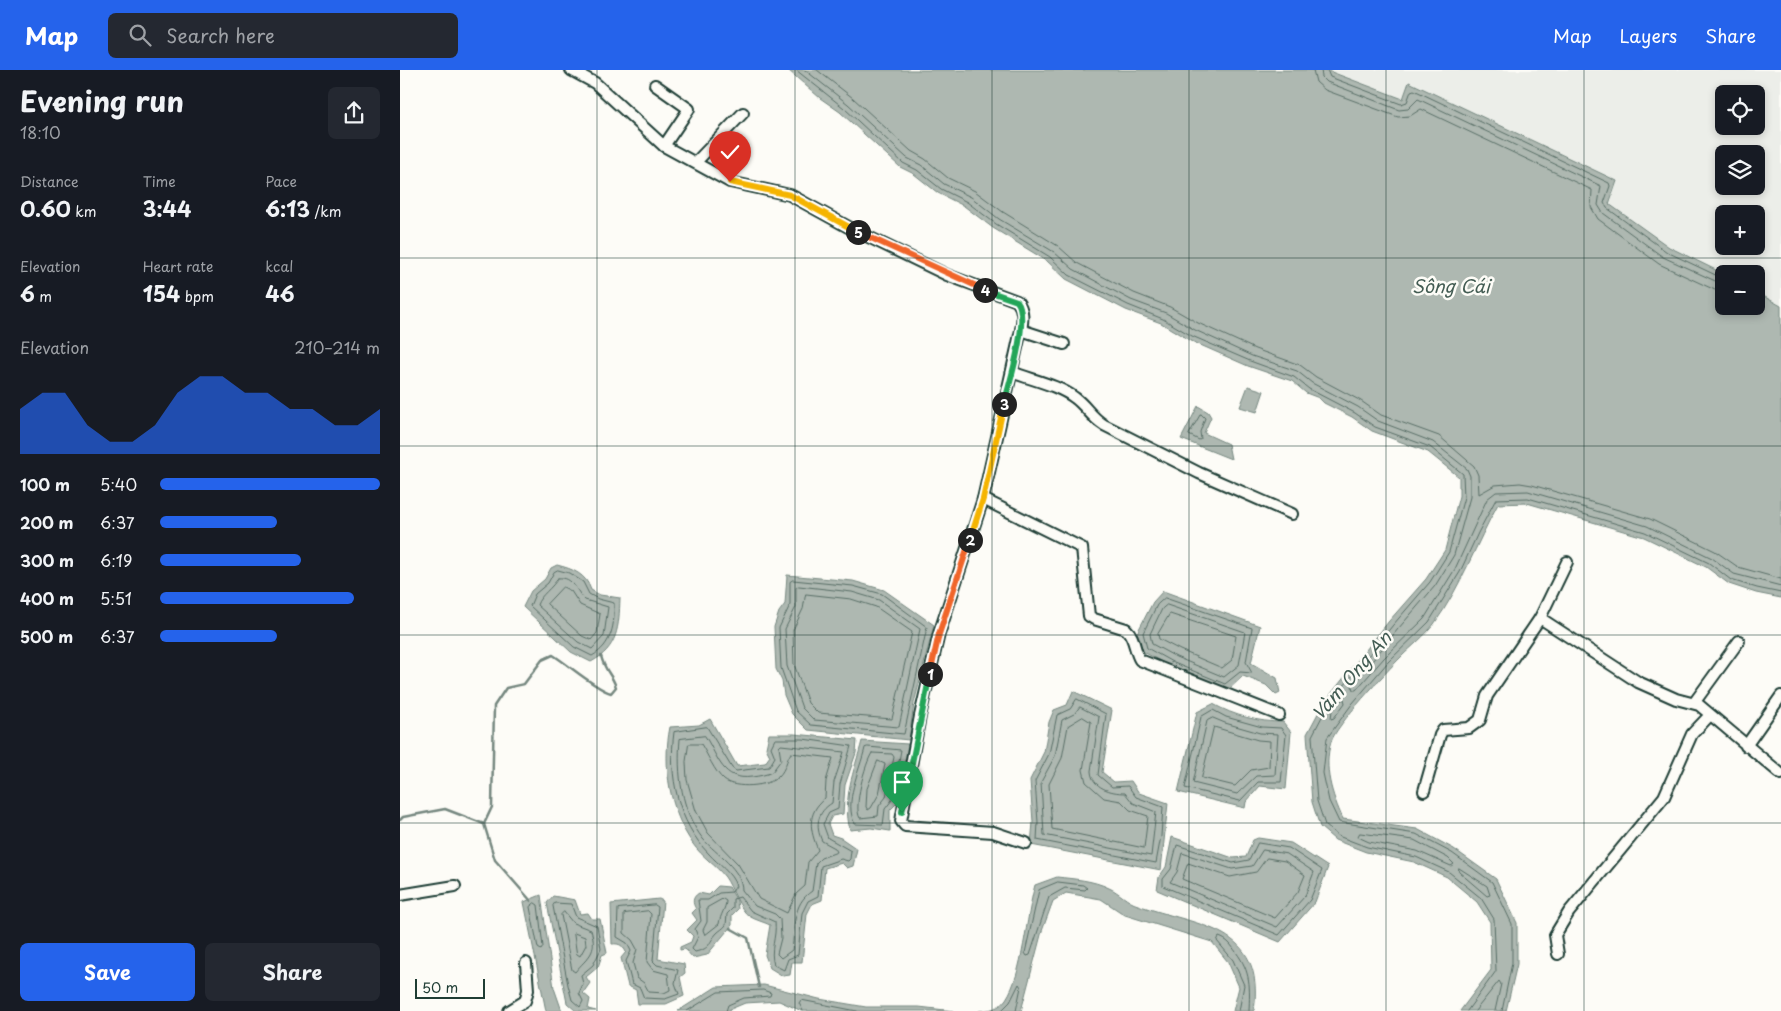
<!DOCTYPE html>
<meta charset="utf-8">
<style>
body{margin:0;font-family:"Playpen Sans",sans-serif;background:#242831;color:#f1f3f6;height:100vh;display:flex;flex-direction:column;font-size:19px;white-space:nowrap}
*{box-sizing:border-box;margin:0}
p{font-size:16px;color:#9ea1a6}
.icon{flex:none;width:28px;height:28px;fill:none;stroke:currentColor;stroke-width:2;stroke-linecap:round;stroke-linejoin:round}
.map{position:relative;flex:1;overflow:hidden}
.sheet{display:flex;flex-direction:column;background:#171b24;width:400px}
.sheet>*{flex:none}
.controls{position:absolute;left:1315px;top:15px;display:grid;gap:10px}
.controls a{display:grid;place-items:center;width:50px;height:50px;border-radius:8px;background:#171b24;box-shadow:0 2px 8px #0003;font-size:25px}
.scale{position:absolute;left:15px;bottom:12px;width:70px;box-sizing:border-box;padding-left:5px;border:2px solid #1f3d34;border-top:0;font-size:14px;line-height:18px;white-space:nowrap;color:#1f3d34;-webkit-text-stroke:4px #fdfcf7;paint-order:stroke}
.pin{position:absolute;display:grid;place-items:center;width:42px;height:42px;color:#fff;margin:-51px -21px;border-radius:50% 50% 50% 0;rotate:-45deg;box-shadow:0 0 5px #0007}
.pin .icon{rotate:45deg}
.km{position:absolute;width:25px;height:25px;margin:-12px;border-radius:50%;background:#222;color:#fff;font-size:14px;line-height:25px;text-align:center}
.round{display:grid;place-items:center;flex:none;width:52px;height:52px;border-radius:8px;background:#242831}
.overview{display:flex;align-items:center;justify-content:space-between;height:85px;padding:0 20px}
h1{font-size:28px;font-weight:700;line-height:38px}
.stats{display:grid;grid-template-columns:repeat(3,1fr);gap:8px;height:85px;padding:5px 20px}
.stats div{display:grid;align-content:center}
.stats b{font-size:21px;font-weight:700}
.stats small{font-size:14px;font-weight:400}
.stats p{font-size:14px}
.chart{height:140px;padding:10px 20px}
.chart p{display:flex;justify-content:space-between}
.chart svg{width:100%;height:90px;margin-top:5px;fill:#2563eb;opacity:.7}
.primary-button{display:flex;gap:10px;margin-top:auto;padding:10px 20px}
.primary-button a{flex:1;height:58px;border-radius:8px;background:#2563eb;color:#fff;font-size:20px;font-weight:700;line-height:58px;text-align:center}
.primary-button a+a{background:#242831;color:#f1f3f6}
ul{padding:0 20px;list-style:none;font-size:16px}
li{display:grid;grid-template-columns:80px 60px 1fr;align-items:center;height:38px}
li i{height:12px;border-radius:6px;background:#2563eb}
header{display:flex;align-items:center;gap:30px;box-sizing:border-box;height:70px;padding:0 25px;background:#2563eb;color:#fff}
header strong{font-size:24px}
nav{display:flex;gap:28px;margin-inline-start:auto;font-size:18px}
.search{width:350px;height:45px;background:#242831;display:flex;align-items:center;gap:12px;box-sizing:border-box;padding:0 18px;border-radius:8px;color:#9ea1a6;font-size:19px}
main{display:flex;flex:1;min-height:0}
.map>svg:first-child{display:block}
.built{fill:#eceee9;fill-rule:evenodd}
.water{fill:#aeb8b1;stroke:#75877f}
.lines{fill:none;stroke-linecap:round;stroke-linejoin:round}
.shore{stroke:#586e66;stroke-width:1}
.stream{stroke:#75877f;stroke-width:2.5}
.minor-casing{stroke:#1f3d34;stroke-width:14}
.minor{stroke:#fdfcf7;stroke-width:10}
.split-1-casing{stroke:#fff;stroke-width:10}
.split-2-casing{stroke:#fff;stroke-width:10}
.split-3-casing{stroke:#fff;stroke-width:10}
.split-4-casing{stroke:#fff;stroke-width:10}
.split-5-casing{stroke:#fff;stroke-width:10}
.split-6-casing{stroke:#fff;stroke-width:10}
.split-1{stroke:#22a559;stroke-width:6}
.split-2{stroke:#f0652b;stroke-width:6}
.split-3{stroke:#f5b400;stroke-width:6}
.split-4{stroke:#22a559;stroke-width:6}
.split-5{stroke:#f0652b;stroke-width:6}
.split-6{stroke:#f5b400;stroke-width:6}
.grid{fill:none;stroke:#1f3d34;stroke-width:1;stroke-opacity:0.55}
.labels{text-anchor:middle;dominant-baseline:central;stroke-width:5;stroke-linejoin:round;paint-order:stroke}
.water-label{font-size:18px;font-style:italic;fill:#435c53;stroke:#fdfcf7}
</style>
<header>
<strong>Map</strong>
<div class="search"><svg class="icon" aria-label="search" viewBox="0 0 24 24"><circle cx="10" cy="10" r="6"/><path d="M15 15l6 6"/></svg>Search here</div>
<nav><a>Map</a><a>Layers</a><a>Share</a></nav>
</header>
<main>
<section class="sheet">
<div class="overview"><div><h1>Evening run</h1><p>18:10</p></div><a class="round"><svg class="icon" aria-label="share" viewBox="0 0 24 24"><path d="M12 15V3M7 8l5-5 5 5M5 13v7h14v-7"/></svg></a></div>
<div class="stats">
<div><p>Distance</p><b>0.60<small> km</small></b></div>
<div><p>Time</p><b>3:44</b></div>
<div><p>Pace</p><b>6:13<small> /km</small></b></div>
</div>
<div class="stats">
<div><p>Elevation</p><b>6<small> m</small></b></div>
<div><p>Heart rate</p><b>154<small> bpm</small></b></div>
<div><p>kcal</p><b>46</b></div>
</div>
<div class="chart"><p><span>Elevation</span>210–214 m</p>
<svg viewBox="0 0 160 44" preserveAspectRatio="none"><path d="M0 44V22L10 14L20 14L30 30L40 38L50 38L60 30L70 14L80 6L90 6L100 14L110 14L120 22L130 22L140 30L150 30L160 22V44z"/></svg>
</div>
<ul>
<li><b>100 m</b>5:40<i style="width:100%"></i></li>
<li><b>200 m</b>6:37<i style="width:53%"></i></li>
<li><b>300 m</b>6:19<i style="width:64%"></i></li>
<li><b>400 m</b>5:51<i style="width:88%"></i></li>
<li><b>500 m</b>6:37<i style="width:53%"></i></li>
</ul>
<div class="primary-button"><a>Save</a><a>Share</a></div>
</section>
<div class="map">
<svg width="1381" height="941" viewBox="0 0 1381 941">
<rect width="100%" height="100%" fill="#fdfcf7"/>
<filter id="ink" filterUnits="userSpaceOnUse"><feTurbulence type="fractalNoise" baseFrequency=".02" numOctaves="2"/><feDisplacementMap in="SourceGraphic" scale="10" xChannelSelector="R" yChannelSelector="G"/><feConvolveMatrix kernelMatrix="1 2 1 2 8 2 1 2 1" color-interpolation-filters="sRGB"/></filter>
<g filter="url(#ink)">
<!-- built -->
<path class="built" d="M 926,0 L 1381,0 L 1381,236 L 1356,222 L 1356,204 L 1324,204 L 1282,184 L 1256,169 L 1209,134 L 1217,112 L 1009,12 L 1003,29 ZM 1324,24 L 1356,24 L 1356,56 L 1324,56 ZM 1324,84 L 1356,84 L 1356,116 L 1324,116 ZM 1324,144 L 1356,144 L 1356,176 L 1324,176 Z"/>
<!-- water -->
<g class="water">
<path d="M 388,0 L 926,0 L 1003,29 L 1009,12 L 1217,111 L 1209,134 L 1269,177 L 1324,204 L 1324,236 L 1356,236 L 1356,222 L 1381,236 L 1381,528 L 1356,523 L 1329,514 L 1306,497 L 1244,467 L 1127,433 L 1098,434 C 1076,474 1061,517 1034,554 C 1025,566 1012,576 1001,587 C 987,601 936,655 931,672 C 923,698 932,725 943,749 L 1017,759 L 1054,779 L 1096,809 L 1117,853 L 1117,894 L 1106,941 L 1060,941 L 1091,900 L 1090,852 L 1077,832 L 1047,807 L 1014,792 L 966,782 L 935,770 L 920,757 L 912,732 L 907,664 L 923,634 L 989,551 L 1026,509 L 1045,480 L 1059,426 L 1059,407 L 1028,382 L 972,361 L 952,347 L 924,333 L 919,328 L 906,323 L 892,311 L 848,296 L 789,270 L 761,253 L 726,240 L 666,209 L 647,191 L 593,158 L 564,136 L 538,123 L 514,104 L 500,97 L 440,42 L 420,28 Z"/>
<path d="M 848,316 L 864,321 L 857,342 L 840,337 Z"/>
<path d="M 798,336 L 808,342 L 811,347 L 804,363 L 828,374 L 831,389 L 781,369 Z"/>
<path d="M 157,495 C 173,499 186,504 191,520 L 200,525 L 220,528 C 219,557 218,578 191,592 L 171,582 L 123,537 L 131,521 L 145,509 L 151,498 Z"/>
<path d="M 387,505 L 453,511 L 484,520 L 534,555 L 514,633 L 509,670 L 408,660 L 392,644 L 384,625 L 382,611 L 376,599 L 374,557 L 379,542 L 385,534 Z"/>
<path d="M 763,521 L 860,556 L 851,593 L 877,608 L 880,623 L 876,625 L 866,615 L 843,606 L 827,621 L 771,597 L 742,581 L 737,563 L 753,532 Z"/>
<path d="M 673,621 L 712,640 L 702,702 L 714,712 L 731,711 L 739,723 L 768,733 L 761,800 L 631,775 L 633,752 L 630,710 L 644,682 L 649,652 L 654,640 L 667,635 Z"/>
<path d="M 813,634 C 835,646 858,652 883,652 L 891,662 L 886,719 L 860,716 L 846,732 L 845,738 L 778,722 L 797,642 Z"/>
<path d="M 310,649 L 337,696 L 365,693 L 370,686 L 366,678 L 369,664 L 394,664 L 457,670 L 456,683 L 445,715 L 443,744 L 432,746 L 428,754 L 432,765 L 441,768 L 457,779 L 453,796 L 447,798 L 442,793 L 425,798 L 422,830 L 412,834 L 407,844 L 402,892 L 392,892 L 390,905 L 383,906 L 370,898 L 365,885 L 370,855 C 364,852 355,850 349,846 C 340,840 332,817 325,807 C 316,795 302,787 293,774 C 270,742 262,696 270,657 L 299,655 Z"/>
<path d="M 462,671 L 508,674 L 497,733 L 490,740 L 490,761 L 471,758 L 450,760 C 442,728 454,702 462,671 Z"/>
<path d="M 772,767 L 833,788 L 846,787 L 853,770 L 858,768 L 891,773 L 928,797 L 915,832 L 880,872 L 757,820 L 759,807 L 766,797 Z"/>
<path d="M 657,807 C 674,809 693,810 709,818 C 719,822 727,832 738,835 C 798,857 866,855 854,941 L 833,941 L 839,917 L 828,892 L 812,872 L 725,845 L 701,829 L 666,823 L 653,831 L 642,861 L 621,941 L 579,941 C 590,940 599,939 606,929 C 623,904 626,847 635,815 Z"/>
<path d="M 318,816 L 329,817 L 337,831 L 338,839 L 332,845 L 332,855 L 307,885 L 293,888 L 285,879 L 280,880 L 280,877 L 291,872 L 293,866 L 287,860 L 297,850 L 292,843 L 296,839 C 292,833 292,827 299,823 L 309,825 Z"/>
<path d="M 141,825 L 154,918 L 162,941 L 146,941 L 124,832 Z"/>
<path d="M 153,826 L 175,830 L 180,844 L 188,843 L 192,849 L 200,849 L 207,883 L 202,885 L 198,897 L 186,907 L 190,913 L 183,923 L 190,929 L 188,939 L 196,941 L 176,941 L 167,933 L 147,833 Z"/>
<path d="M 259,829 L 263,831 L 258,889 L 284,894 L 285,903 L 280,907 L 284,926 L 266,934 L 238,934 L 236,920 L 228,916 L 221,888 L 226,882 C 223,876 220,873 212,874 L 211,834 Z"/>
<path d="M 364,915 L 419,929 L 466,937 L 519,937 L 554,941 L 402,941 L 379,931 L 345,933 L 326,941 L 278,941 L 316,917 Z"/>
</g>
<g class="lines">
<!-- shore -->
<g class="shore">
<path d="M 396,0 L 444,38 L 503,93 L 517,100 L 541,119 L 567,132 L 596,154 L 650,187 L 669,205 L 728,235 L 763,249 L 792,266 L 850,291 L 894,307 L 909,319 L 955,343 L 975,357 L 1030,377 L 1063,404 L 1064,427 L 1049,482 L 1030,512 L 993,555 L 927,637 L 912,666 L 917,731 L 925,755 L 938,766 L 967,777 L 1016,787 L 1049,802 L 1081,828 L 1094,849 L 1096,901 L 1067,941"/>
<path d="M 405,0 L 448,34 L 507,88 L 521,95 L 544,114 L 571,127 L 599,149 L 654,182 L 673,199 L 731,230 L 766,243 L 795,260 L 852,286 L 897,301 L 912,313 L 958,337 L 978,351 L 1033,372 L 1067,399 L 1070,406 L 1070,427 L 1054,485 L 1035,516 L 998,559 L 952,616 L 953,620 L 956,620 L 984,588 L 1024,549 L 1055,499 L 1087,429 L 1096,422 L 1128,421 L 1247,456 L 1312,488 L 1334,504 L 1381,516"/>
<path d="M 417,0 L 453,28 L 511,81 L 525,89 L 548,108 L 575,121 L 603,142 L 658,176 L 677,193 L 734,223 L 770,237 L 798,253 L 855,279 L 900,295 L 916,307 L 961,331 L 981,345 L 1039,366 L 1074,396 L 1078,405 L 1079,424 L 1095,415 L 1120,413 L 1132,415 L 1250,449 L 1315,481 L 1338,497 L 1381,509"/>
<path d="M 913,0 L 916,12 L 925,20 L 998,47 L 1010,46 L 1021,39 L 1192,120 L 1191,137 L 1198,149 L 1259,194 L 1315,220 L 1324,223"/>
<path d="M 921,0 L 922,7 L 927,12 L 999,40 L 1008,39 L 1018,29 L 1201,116 L 1198,135 L 1203,143 L 1263,187 L 1324,215"/>
<path d="M 927,0 L 930,7 L 1001,34 L 1007,32 L 1011,21 L 1014,20 L 1209,113 L 1210,116 L 1204,133 L 1207,138 L 1267,182 L 1324,209"/>
<path d="M 801,344 L 805,348 L 800,362 L 801,369 L 799,370 L 789,365 Z"/>
<path d="M 158,500 L 169,503 L 183,512 L 189,524 L 198,529 L 214,533 C 215,554 212,575 192,586 L 174,577 L 130,536 L 135,524 L 148,513 L 154,502 Z"/>
<path d="M 158,508 C 174,506 176,522 185,530 L 208,537 L 204,566 L 192,579 L 178,572 L 137,535 C 140,525 153,518 158,508 Z"/>
<path d="M 393,510 L 453,516 L 482,524 L 527,557 L 504,664 L 411,655 L 396,641 L 381,598 L 379,558 L 390,535 L 390,512 Z"/>
<path d="M 399,516 L 452,522 L 479,530 L 520,559 L 499,657 L 414,650 L 402,638 L 387,596 L 385,559 L 396,537 L 396,518 Z"/>
<path d="M 163,517 L 171,521 L 180,535 L 200,544 L 197,563 L 191,570 L 182,566 L 147,534 Z"/>
<path d="M 406,524 L 451,529 L 476,537 L 512,562 L 492,649 L 418,643 L 408,633 L 394,594 L 393,560 L 403,539 Z"/>
<path d="M 765,528 L 852,558 L 846,592 L 852,603 L 840,602 L 825,614 L 774,593 L 747,578 L 743,563 L 757,535 Z"/>
<path d="M 767,535 L 845,562 L 839,595 L 824,607 L 776,587 L 752,574 L 750,564 L 762,539 Z"/>
<path d="M 770,544 L 836,566 L 832,590 L 822,598 L 780,580 L 759,569 L 758,564 Z"/>
<path d="M 677,629 L 706,644 L 698,705 L 712,717 L 728,716 L 736,727 L 763,737 L 761,766 L 756,793 L 637,770 L 638,752 L 635,711 L 649,684 L 657,645 L 670,639 Z"/>
<path d="M 941,630 L 944,629 L 945,633 L 934,648 L 931,649 L 932,640 Z"/>
<path d="M 680,637 L 699,647 L 691,701 C 692,718 711,723 725,723 L 733,733 L 756,742 L 751,786 L 644,765 L 641,712 L 655,686 L 662,650 L 674,644 Z"/>
<path d="M 813,640 L 826,647 L 862,657 L 881,658 L 886,665 L 881,712 L 858,712 L 840,731 L 785,718 L 801,647 Z"/>
<path d="M 683,647 L 691,652 L 683,700 L 686,712 L 704,728 L 721,731 L 730,740 L 748,746 L 744,778 L 652,759 L 649,714 L 662,688 L 668,656 Z"/>
<path d="M 813,648 L 825,653 L 860,663 L 878,664 L 875,705 L 856,706 L 837,724 L 793,713 L 807,651 Z"/>
<path d="M 307,657 L 332,698 L 336,701 L 369,697 L 375,687 L 371,677 L 375,669 L 403,669 L 451,676 L 440,714 L 438,739 L 429,743 L 423,754 L 428,768 L 451,781 L 450,789 L 448,791 L 441,789 L 421,796 L 418,826 L 408,831 L 402,843 L 398,885 L 388,889 L 384,900 L 374,895 C 369,880 377,867 375,852 L 351,841 L 340,827 L 333,829 L 333,838 L 327,844 L 326,855 C 323,859 320,860 317,863 C 307,874 312,878 295,882 L 292,879 L 298,867 L 295,859 L 301,851 L 298,830 L 308,830 L 319,823 L 332,822 L 336,816 C 332,803 318,794 309,784 C 278,752 268,706 274,662 Z"/>
<path d="M 814,657 L 858,670 L 870,671 L 869,697 L 851,700 L 835,716 L 802,708 Z"/>
<path d="M 305,666 C 319,688 322,711 352,707 C 359,706 366,705 372,702 L 381,690 L 379,677 L 381,675 L 444,682 L 434,712 L 432,733 C 417,742 415,756 422,771 L 435,778 L 437,782 L 421,788 L 416,793 L 412,821 C 392,834 395,857 392,880 L 381,888 L 377,884 L 381,868 L 380,849 L 375,844 L 355,836 L 342,820 C 342,799 316,784 303,769 C 281,741 277,703 280,669 Z"/>
<path d="M 289,674 L 301,674 C 308,685 314,701 324,710 C 335,719 369,717 379,706 C 386,699 386,690 391,683 L 433,688 L 426,711 L 425,728 C 406,744 410,760 418,780 L 408,792 L 405,816 L 396,824 L 387,843 L 359,829 L 338,794 L 308,763 L 296,741 L 287,710 L 286,692 Z"/>
<path d="M 468,677 L 501,680 L 492,730 L 485,739 L 483,755 L 455,754 C 443,733 460,700 465,678 Z"/>
<path d="M 472,683 L 492,684 L 494,687 L 486,727 L 479,736 L 478,746 L 460,748 C 453,738 465,693 472,683 Z"/>
<path d="M 478,691 L 485,694 L 479,724 L 471,738 L 468,740 L 466,737 L 467,719 Z"/>
<path d="M 960,763 L 1014,770 L 1048,788 L 1054,794 L 1051,796 L 1017,781 L 969,772 L 958,767 Z"/>
<path d="M 858,773 L 889,778 L 922,800 L 910,830 L 879,865 L 763,816 L 763,809 L 771,799 L 777,775 L 833,793 L 849,790 Z"/>
<path d="M 863,780 L 887,784 L 914,802 L 905,826 L 877,857 L 770,812 L 777,802 L 782,783 L 832,799 L 852,796 Z"/>
<path d="M 867,788 L 885,791 L 905,805 L 898,822 L 875,848 L 782,809 L 788,793 L 830,807 L 856,802 Z"/>
<path d="M 1059,798 L 1087,816 L 1090,825 L 1087,826 L 1059,802 Z"/>
<path d="M 658,812 L 683,815 L 687,818 L 685,820 L 665,818 L 649,827 L 630,885 L 627,886 L 625,883 L 639,820 Z"/>
<path d="M 323,829 L 326,831 C 326,838 320,845 319,854 L 305,865 L 303,860 L 307,852 L 307,838 Z"/>
<path d="M 135,833 L 138,835 L 143,877 L 141,880 L 138,878 L 130,837 Z"/>
<path d="M 155,833 L 171,834 L 176,847 L 197,856 L 201,879 L 193,895 L 181,905 L 183,914 L 179,923 L 183,931 L 180,937 L 172,930 L 168,915 L 153,836 Z"/>
<path d="M 255,835 L 258,837 L 253,891 L 257,895 L 278,900 L 275,913 L 279,924 L 265,929 L 244,928 L 240,918 L 232,914 L 226,891 L 231,881 L 227,873 L 217,867 L 218,839 Z"/>
<path d="M 248,841 L 251,844 L 247,892 L 253,900 L 268,904 L 270,920 L 264,923 L 249,922 L 244,913 L 237,908 L 233,893 L 237,879 L 232,870 L 224,863 L 224,844 Z"/>
<path d="M 164,842 L 173,853 L 191,860 C 198,884 188,886 175,902 L 172,900 L 161,845 Z"/>
<path d="M 174,863 L 185,867 L 186,875 L 180,886 L 177,884 Z"/>
<path d="M 287,941 L 318,922 L 363,920 L 371,923 L 370,926 L 344,928 L 328,935 L 326,941"/>
<path d="M 403,941 L 399,933 L 401,930 L 457,941"/>
<path d="M 601,941 L 610,932 L 619,914 L 621,917 L 616,941"/>
<path d="M 839,941 L 844,915 L 833,890 L 817,871 L 819,867 C 828,870 831,875 836,882 C 851,902 850,917 849,941"/>
<path d="M 1075,941 L 1099,911 L 1101,914 L 1095,941"/>
<path d="M 1102,941 L 1112,893 L 1112,854 L 1092,812 L 1052,783 L 1016,764 L 939,752 L 929,731 L 923,703 L 927,668 L 952,634 L 988,592 L 1029,552 L 1060,502 L 1078,463 L 1096,429 L 1128,428 L 1245,462 L 1309,493 L 1331,510 L 1357,518 L 1381,523"/>
</g>
<!-- stream -->
<g class="stream">
<path d="M 0,750 L 3,747 L 45,739 L 84,754 L 95,790 L 131,831"/>
<path d="M 84,754 L 92,737 L 94,636 L 106,618 L 124,614 L 142,590 L 153,585 C 169,595 196,619 211,623 L 216,617 C 212,604 205,602 201,586"/>
<path d="M 330,858 L 348,868 L 359,917"/>
</g>
<!-- minor casing -->
<g class="minor-casing">
<g id="minor">
<path d="M 171,0 L 195,13 L 264,76 L 330,112 L 390,125 L 452,159 L 547,205 L 617,231 C 624,240 623,249 621,260 L 583,429 L 539,564 L 520,646 L 501,751 L 505,756 L 593,762 L 626,773"/>
<path d="M 255,15 L 289,39 L 264,76"/>
<path d="M 296,92 L 343,43"/>
<path d="M 621,260 L 664,274"/>
<path d="M 612,302 C 632,310 658,315 675,328 C 686,336 691,347 704,355 L 799,403 L 892,444"/>
<path d="M 583,429 L 682,478 L 689,546 L 694,549 L 726,559 C 735,567 734,580 740,590 L 879,645"/>
<path d="M 1140,548 L 1238,612 L 1276,629 L 1299,635 L 1381,704"/>
<path d="M 1294,633 L 1339,571"/>
<path d="M 1346,676 L 1381,626"/>
<path d="M 1024,721 L 1040,665 L 1043,660 L 1069,658 L 1080,650 L 1087,626 L 1140,548 L 1167,492"/>
<path d="M 0,825 L 55,816"/>
<path d="M 1158,884 L 1155,865 L 1169,842 L 1264,727 L 1292,664 L 1310,645"/>
<path d="M 109,941 L 125,931 L 128,920 L 126,893"/>
</g>
</g>
<!-- minor -->
<use href="#minor" class="minor"/>
</g>
</g>
<g class="lines" filter="url(#ink)">
<!-- split-1 casing -->
<g class="split-1-casing">
<path id="split-1" d="M 502,742 L 530,604"/>
</g>
<!-- split-2 casing -->
<g class="split-2-casing">
<path id="split-2" d="M 530,604 L 539,564 L 570,470"/>
</g>
<!-- split-3 casing -->
<g class="split-3-casing">
<path id="split-3" d="M 570,470 L 583,429 L 604,334"/>
</g>
<!-- split-4 casing -->
<g class="split-4-casing">
<path id="split-4" d="M 585,220 L 617,231 C 630,247 610,312 604,334"/>
</g>
<!-- split-5 casing -->
<g class="split-5-casing">
<path id="split-5" d="M 458,162 L 585,220"/>
</g>
<!-- split-6 casing -->
<g class="split-6-casing">
<path id="split-6" d="M 330,112 L 390,125 L 458,162"/>
</g>
<!-- split-1 -->
<use href="#split-1" class="split-1"/>
<!-- split-2 -->
<use href="#split-2" class="split-2"/>
<!-- split-3 -->
<use href="#split-3" class="split-3"/>
<!-- split-4 -->
<use href="#split-4" class="split-4"/>
<!-- split-5 -->
<use href="#split-5" class="split-5"/>
<!-- split-6 -->
<use href="#split-6" class="split-6"/>
</g>
<!-- grid -->
<path class="grid" d="M 197,0 L 197,941M 395,0 L 395,941M 592,0 L 592,941M 789,0 L 789,941M 986,0 L 986,941M 1184,0 L 1184,941M 0,188 L 1381,188M 0,376 L 1381,376M 0,565 L 1381,565M 0,753 L 1381,753"/>
<g class="labels">
<!-- water labels -->
<g class="water-label">
<text x="1051" y="215">Sông Cái</text>
<text transform="translate(951 605) rotate(-49)">Vàm Ong An</text>
</g>
</g>
</svg>
<div class="controls">
<a><svg class="icon" aria-label="locate" viewBox="0 0 24 24"><circle cx="12" cy="12" r="6"/><path d="M12 2v4M12 18v4M2 12h4M18 12h4"/></svg></a>
<a><svg class="icon" aria-label="layers" viewBox="0 0 24 24"><path d="M12 4l9 5-9 5-9-5zM3 14l9 5 9-5"/></svg></a>
<a>+</a>
<a>−</a>
</div>
<div class="scale">50 m</div>
<div class="pin" style="left:502px;top:742px;background:#1e9e55"><svg class="icon" aria-label="arrive" viewBox="0 0 24 24"><path d="M6 21V4h12l-3 4 3 4H6"/></svg></div>
<div class="pin" style="left:330px;top:112px;background:#d93025"><svg class="icon" aria-label="check" viewBox="0 0 24 24"><path d="M5 12l5 5 9-10"/></svg></div>
<b class="km" style="left:530px;top:604px">1</b>
<b class="km" style="left:570px;top:470px">2</b>
<b class="km" style="left:604px;top:334px">3</b>
<b class="km" style="left:585px;top:220px">4</b>
<b class="km" style="left:458px;top:162px">5</b>
</div>
</main>
